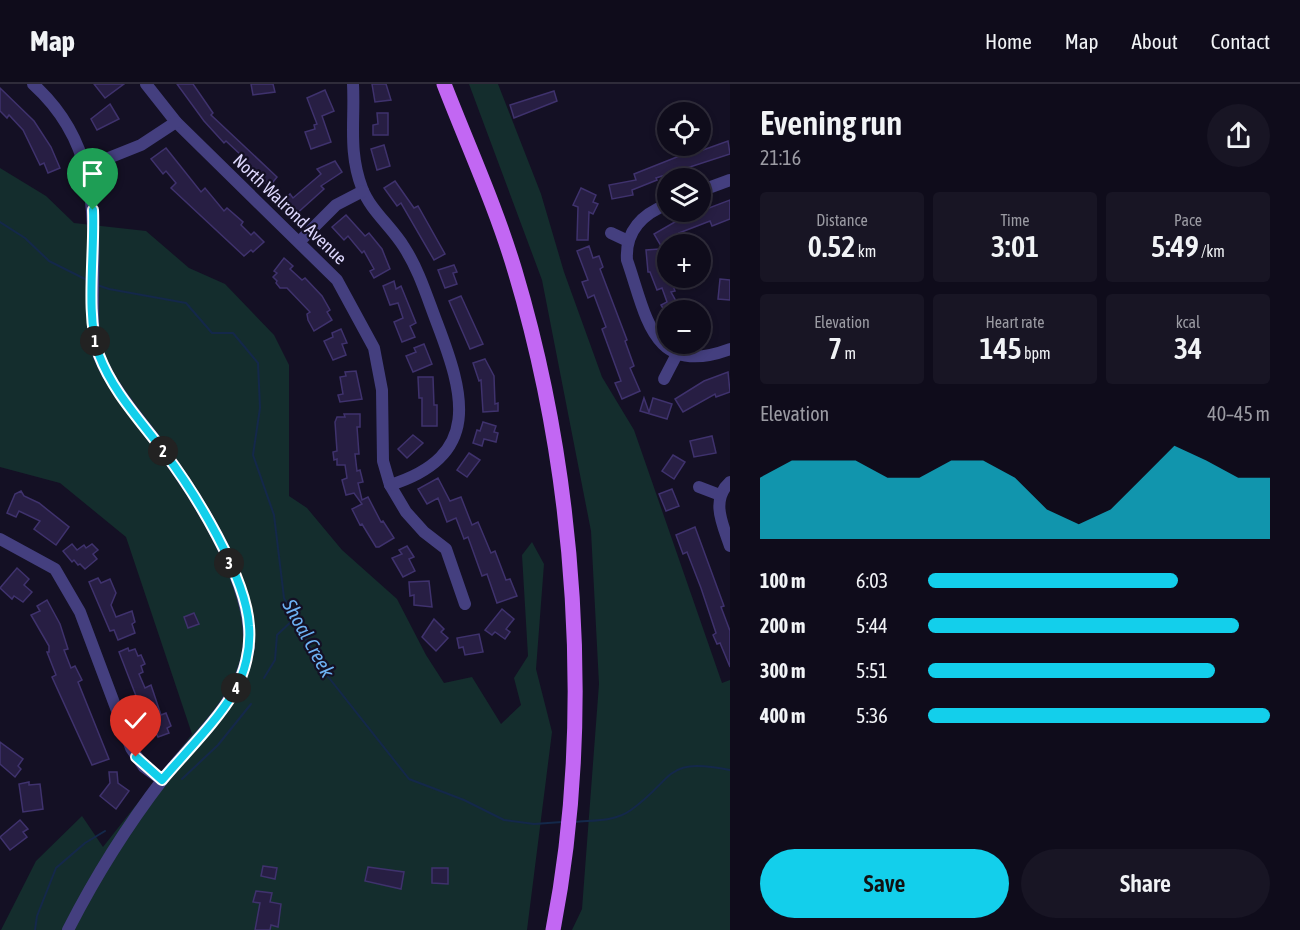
<!DOCTYPE html>
<meta charset="utf-8">
<style>
body{margin:0;font-family:"Asap Condensed",sans-serif;background:#181524;color:#f1f3f6;height:100vh;display:flex;flex-direction:column;font-size:22px;white-space:nowrap}
*{box-sizing:border-box;margin:0}
p{font-size:20px;color:#9b9ba3}
.icon{flex:none;width:33px;height:33px;fill:none;stroke:currentColor;stroke-width:2;stroke-linecap:round;stroke-linejoin:round}
.map{position:relative;flex:1;overflow:hidden}
.panel{display:flex;flex-direction:column;background:#0f0c1b;width:570px}
.panel>*{flex:none}
.tools{position:absolute;left:657px;top:18px;display:grid;gap:12px}
.tools a{display:grid;place-items:center;width:54px;height:54px;border-radius:50%;background:#0f0c1b;box-shadow:0 3px 9px #0003,0 0 0 2px #2f2c3a;font-size:30px}
.pin{position:absolute;display:grid;place-items:center;width:51px;height:51px;color:#fff;margin:-62px -26px;border-radius:50% 50% 50% 0;rotate:-45deg;box-shadow:0 0 6px #0007}
.pin .icon{rotate:45deg}
.km{position:absolute;width:30px;height:30px;margin:-15px;border-radius:50%;background:#222;color:#fff;font-size:16px;line-height:30px;text-align:center}
.round{display:grid;place-items:center;flex:none;width:63px;height:63px;border-radius:32px;background:#181524}
.headline{display:flex;align-items:center;justify-content:space-between;height:102px;padding:0 30px}
h1{font-size:33px;font-weight:600;line-height:45px}
.figures{display:grid;grid-template-columns:repeat(3,1fr);gap:9px;height:102px;padding:6px 30px}
.figures div{display:grid;align-content:center;border-radius:6px;background:#181524;text-align:center}
.figures b{font-size:30px;font-weight:600}
.figures small{font-size:16px;font-weight:400}
.figures p{font-size:16px}
.chart{height:168px;padding:12px 30px}
.chart p{display:flex;justify-content:space-between}
.chart svg{width:100%;height:108px;margin-top:6px;fill:#13cfeb;opacity:.7}
.primary-button{display:flex;gap:12px;margin-top:auto;padding:12px 30px}
.primary-button a{flex:1;height:69px;border-radius:36px;background:#13cfeb;color:#111;font-size:24px;font-weight:600;line-height:69px;text-align:center}
.primary-button a+a{background:#181524;color:#f1f3f6}
ul{padding:0 30px;list-style:none;font-size:20px}
li{display:grid;grid-template-columns:96px 72px 1fr;align-items:center;height:45px}
li i{height:15px;border-radius:8px;background:#13cfeb}
header{display:flex;align-items:center;gap:36px;box-sizing:border-box;height:84px;padding:0 30px;background:#0f0c1b;border-bottom:2px solid #2f2c3a}
header strong{font-size:28px}
nav{display:flex;gap:33px;margin-inline-start:auto;font-size:21px}
main{display:flex;flex:1;min-height:0}
.map>svg:first-child{display:block}
.green{fill:#142d2d}
.lines{fill:none;stroke-linecap:round;stroke-linejoin:round}
.stream{stroke:#14284a;stroke-width:2}
.building{fill:#271e43;stroke:#3f326d;stroke-width:1.5}
.minor{stroke:#443f7f;stroke-width:12}
.major{stroke:#c267f3;stroke-width:15}
.route-casing{stroke:#fff;stroke-width:12}
.route{stroke:#13cfeb;stroke-width:8}
.labels{text-anchor:middle;dominant-baseline:central;stroke-width:4.5;stroke-linejoin:round;paint-order:stroke}
.street-label{font-size:18px;fill:#dcd6fc;stroke:#141024}
.water-label{font-size:20px;font-style:italic;fill:#6db1f3;stroke:#141024}
</style>
<header>
<strong>Map</strong>
<nav><a>Home</a><a>Map</a><a>About</a><a>Contact</a></nav>
</header>
<main>
<div class="map">
<svg width="730" height="846" viewBox="0 0 730 846">
<rect width="100%" height="100%" fill="#141024"/>
<!-- green -->
<g class="green">
<path d="M 469,0 L 498,0 L 541,110 L 564,188 L 602,293 L 634,346 L 722,599 L 730,596 L 730,846 L 572,846 L 582,825 L 599,600 L 591,447 L 542,196 Z"/>
<path d="M 0,84 L 46,112 L 74,139 L 146,147 L 189,184 L 225,200 L 274,251 L 289,281 L 289,412 L 307,424 L 342,466 L 397,515 L 426,571 L 444,599 L 472,593 L 501,640 L 521,621 L 514,594 L 528,572 L 522,471 L 532,458 L 544,480 L 536,585 L 552,648 L 527,846 L 1,846 L 36,777 L 82,732 L 103,763 L 192,650 L 126,453 L 60,399 L 0,383 Z"/>
</g>
<g class="lines">
<!-- stream -->
<g class="stream">
<path d="M 0,138 L 25,154 L 49,177 L 89,197"/>
<path d="M 97,201 L 109,205 L 186,219 L 212,249 L 233,249 L 258,279 L 260,324 L 253,371 L 274,431 L 284,514 L 322,585 L 409,695 L 464,716 L 504,736 L 534,740 L 562,738"/>
<path d="M 264,594 L 275,576 L 277,551 L 294,535"/>
<path d="M 182,695 L 218,661 L 251,620"/>
<path d="M 574,738 C 594,736 614,738 631,726 C 677,693 663,673 730,686"/>
<path d="M 35,846 L 37,832 L 56,784 L 85,759 L 105,747"/>
</g>
</g>
<!-- building -->
<g class="building">
<path d="M 94,0 L 124,0 L 105,14 Z"/>
<path d="M 177,0 L 193,0 L 213,29 L 211,31 L 277,93 L 269,103 L 239,75 L 242,72 L 226,57 L 224,59 L 204,37 Z"/>
<path d="M 251,0 L 273,0 L 275,8 L 253,11 Z"/>
<path d="M 372,0 L 386,0 L 391,16 L 375,18 Z"/>
<path d="M 0,4 L 34,37 L 51,63 L 60,84 L 48,89 L 44,79 L 40,81 L 23,46 L 9,31 L 7,34 L 0,27 Z"/>
<path d="M 325,6 L 334,27 L 322,32 L 331,58 L 311,65 L 305,48 L 315,45 L 314,41 L 317,40 L 307,14 Z"/>
<path d="M 554,7 L 557,17 L 514,34 L 510,21 Z"/>
<path d="M 110,20 L 119,35 L 97,46 L 91,35 Z"/>
<path d="M 377,29 L 388,29 L 388,51 L 373,51 L 373,41 L 378,40 Z"/>
<path d="M 728,57 L 730,70 L 656,94 L 657,96 L 632,106 L 633,111 L 612,115 L 609,101 L 636,96 L 634,90 L 702,63 L 703,66 Z"/>
<path d="M 384,61 L 390,82 L 377,86 L 371,65 Z"/>
<path d="M 166,64 L 201,108 L 205,104 L 224,127 L 227,124 L 243,138 L 241,141 L 251,151 L 254,148 L 264,158 L 253,168 L 251,166 L 244,172 L 171,104 L 176,99 L 166,87 L 163,90 L 151,75 Z"/>
<path d="M 335,77 L 342,88 L 321,102 L 324,105 L 294,132 L 281,119 L 290,110 L 293,114 L 321,90 L 317,85 Z"/>
<path d="M 395,97 L 414,124 L 418,122 L 445,170 L 434,176 L 401,119 L 397,122 L 384,104 Z"/>
<path d="M 581,104 L 596,111 L 593,118 L 598,120 L 593,130 L 589,128 L 588,156 L 577,156 L 578,123 L 573,121 Z"/>
<path d="M 730,116 L 730,135 L 712,142 L 710,137 L 679,149 L 661,162 L 654,150 L 680,135 Z"/>
<path d="M 346,131 L 365,152 L 369,149 L 382,165 L 390,185 L 374,194 L 370,187 L 374,185 L 364,167 L 362,169 L 348,152 L 344,156 L 332,143 Z"/>
<path d="M 589,162 L 593,174 L 599,172 L 603,183 L 600,185 L 627,256 L 625,257 L 634,282 L 630,284 L 640,307 L 622,315 L 615,299 L 621,297 L 602,245 L 606,243 L 594,211 L 588,214 L 582,198 L 588,196 L 577,167 Z"/>
<path d="M 659,165 L 662,191 L 668,189 L 675,207 L 671,208 L 681,226 L 664,226 L 661,221 L 667,218 L 662,204 L 657,206 L 650,188 L 648,188 L 646,166 Z"/>
<path d="M 284,174 L 293,182 L 290,185 L 302,196 L 305,194 L 322,212 L 330,226 L 327,228 L 332,236 L 314,247 L 308,236 L 307,230 L 310,228 L 287,204 L 280,204 L 276,199 L 277,197 L 273,193 L 277,189 L 274,187 Z"/>
<path d="M 454,181 L 457,188 L 453,189 L 457,200 L 445,204 L 438,186 Z"/>
<path d="M 720,195 L 730,196 L 730,216 L 718,215 Z"/>
<path d="M 394,197 L 396,205 L 401,202 L 416,239 L 410,242 L 415,253 L 402,258 L 394,238 L 403,234 L 398,219 L 390,221 L 383,202 Z"/>
<path d="M 461,212 L 483,260 L 470,265 L 449,217 Z"/>
<path d="M 341,245 L 347,259 L 342,260 L 346,271 L 333,276 L 324,257 L 333,253 L 332,249 Z"/>
<path d="M 424,260 L 432,280 L 413,288 L 406,272 L 416,268 L 414,264 Z"/>
<path d="M 485,275 L 494,292 L 495,320 L 498,319 L 498,327 L 483,328 L 481,296 L 479,297 L 473,279 Z"/>
<path d="M 356,287 L 362,315 L 340,318 L 338,311 L 343,310 L 340,293 L 346,292 L 345,288 Z"/>
<path d="M 728,288 L 730,308 L 716,313 L 715,310 L 683,328 L 675,315 L 704,297 Z"/>
<path d="M 418,293 L 433,293 L 434,321 L 437,321 L 437,342 L 422,342 L 422,314 L 419,314 Z"/>
<path d="M 644,314 L 649,328 L 653,314 L 672,320 L 667,335 L 640,327 Z"/>
<path d="M 344,330 L 360,330 L 360,343 L 357,343 L 359,370 L 355,370 L 357,387 L 360,386 L 363,398 L 358,399 L 362,416 L 368,413 L 381,438 L 383,437 L 394,454 L 379,463 L 376,463 L 362,440 L 360,441 L 352,425 L 362,420 L 354,409 L 346,411 L 342,396 L 347,394 L 345,381 L 337,381 L 337,375 L 334,376 L 333,368 L 337,367 L 335,338 L 337,333 L 345,333 Z"/>
<path d="M 483,338 L 496,342 L 494,348 L 498,349 L 496,358 L 484,355 L 482,362 L 473,359 L 477,346 L 480,347 Z"/>
<path d="M 413,351 L 423,359 L 407,374 L 398,365 Z"/>
<path d="M 712,352 L 716,369 L 694,373 L 690,357 Z"/>
<path d="M 469,369 L 480,376 L 467,393 L 457,386 Z"/>
<path d="M 673,371 L 685,378 L 674,395 L 662,387 Z"/>
<path d="M 438,394 L 450,417 L 461,413 L 472,441 L 478,438 L 491,469 L 495,467 L 506,496 L 510,495 L 517,512 L 497,519 L 487,490 L 482,492 L 468,453 L 464,455 L 456,434 L 447,438 L 438,414 L 427,420 L 418,405 Z"/>
<path d="M 672,405 L 679,422 L 666,427 L 659,410 Z"/>
<path d="M 21,407 L 24,412 L 39,419 L 69,443 L 56,461 L 34,445 L 40,437 L 19,427 L 16,433 L 7,429 L 15,410 Z"/>
<path d="M 695,443 L 724,522 L 721,523 L 730,547 L 730,583 L 720,559 L 717,560 L 713,551 L 716,549 L 701,504 L 687,468 L 683,470 L 676,451 Z"/>
<path d="M 72,460 L 77,466 L 84,461 L 86,464 L 92,460 L 98,466 L 93,470 L 97,475 L 85,485 L 80,480 L 78,481 L 74,476 L 72,478 L 63,467 Z"/>
<path d="M 407,462 L 414,473 L 409,475 L 415,487 L 403,493 L 392,474 L 402,470 L 399,466 Z"/>
<path d="M 17,484 L 29,495 L 24,501 L 32,508 L 23,518 L 14,512 L 12,515 L 0,504 Z"/>
<path d="M 98,494 L 101,499 L 110,495 L 116,509 L 111,521 L 116,533 L 132,527 L 135,538 L 132,540 L 135,549 L 118,556 L 114,546 L 110,547 L 89,498 Z"/>
<path d="M 429,497 L 432,523 L 414,521 L 414,511 L 410,512 L 409,498 Z"/>
<path d="M 47,516 L 60,540 L 68,565 L 64,566 L 71,584 L 75,582 L 82,596 L 78,598 L 109,675 L 92,681 L 52,593 L 56,591 L 47,568 L 49,568 L 49,562 L 31,531 L 40,527 L 37,522 Z"/>
<path d="M 502,525 L 514,535 L 506,545 L 510,548 L 505,555 L 495,548 L 492,551 L 485,546 Z"/>
<path d="M 194,529 L 199,540 L 188,544 L 184,533 Z"/>
<path d="M 434,535 L 444,545 L 441,548 L 448,554 L 436,567 L 422,553 Z"/>
<path d="M 479,550 L 483,568 L 465,571 L 463,563 L 459,564 L 457,554 Z"/>
<path d="M 128,564 L 129,567 L 135,565 L 138,572 L 141,571 L 145,580 L 141,582 L 143,588 L 139,590 L 145,604 L 151,601 L 161,631 L 166,629 L 171,642 L 167,644 L 169,649 L 158,653 L 155,646 L 150,648 L 119,568 Z"/>
<path d="M 0,658 L 23,675 L 18,682 L 21,685 L 15,693 L 0,680 Z"/>
<path d="M 109,688 L 117,688 L 118,699 L 129,707 L 116,725 L 100,712 L 110,699 Z"/>
<path d="M 29,698 L 29,701 L 40,700 L 43,725 L 23,728 L 19,700 Z"/>
<path d="M 20,736 L 28,745 L 23,748 L 27,753 L 10,766 L 0,753 Z"/>
<path d="M 263,782 L 277,784 L 275,795 L 261,792 Z"/>
<path d="M 368,783 L 404,788 L 401,805 L 365,797 Z"/>
<path d="M 432,784 L 448,784 L 448,800 L 432,799 Z"/>
<path d="M 256,807 L 272,809 L 270,818 L 281,820 L 278,843 L 271,841 L 270,846 L 255,846 L 260,819 L 253,818 Z"/>
</g>
<g class="lines">
<!-- minor -->
<g class="minor">
<path d="M 33,0 C 96,57 94,122 93,200 C 93,224 91,249 99,272 C 113,306 139,334 161,364 C 197,412 258,507 248,568 C 239,620 194,655 163,695 C 127,742 95,793 68,846"/>
<path d="M 146,0 L 176,38 L 337,196 L 374,264 L 382,306 L 383,377 L 390,401 L 406,428 L 424,448 L 446,465 L 465,520"/>
<path d="M 353,0 C 355,37 348,67 362,104 C 370,126 392,143 404,163 C 419,186 427,213 437,239 C 464,310 483,372 390,401"/>
<path d="M 86,83 L 141,61 L 176,38"/>
<path d="M 700,107 L 730,96"/>
<path d="M 668,120 C 642,130 625,147 627,176 C 647,233 652,294 730,265"/>
<path d="M 611,149 L 628,157"/>
<path d="M 299,158 L 336,121 L 363,107"/>
<path d="M 664,295 L 677,270"/>
<path d="M 730,398 C 710,416 723,441 730,462"/>
<path d="M 699,403 L 720,411"/>
<path d="M 0,455 L 55,485 L 80,528 L 131,664 L 144,683 L 162,696"/>
</g>
<!-- major -->
<path class="major" d="M 444,0 C 468,62 496,123 515,187 C 576,391 594,636 553,846"/>
</g>
<g class="lines">
<!-- route casing -->
<g class="route-casing">
<path id="route" d="M 93,126 C 95,168 85,232 99,271 C 113,308 141,337 164,368 C 195,409 246,492 249,542 C 251,564 245,589 234,608 C 218,636 184,670 162,696 L 136,673"/>
</g>
<!-- route -->
<use href="#route" class="route"/>
</g>
<g class="labels">
<!-- street labels -->
<g class="street-label">
<text transform="translate(290 125) rotate(44)">North Walrond Avenue</text>
</g>
<!-- water labels -->
<g class="water-label">
<text transform="translate(309 554) rotate(61)">Shoal Creek</text>
</g>
</g>
</svg>
<div class="tools">
<a><svg class="icon" aria-label="locate" viewBox="0 0 24 24"><circle cx="12" cy="12" r="6"/><path d="M12 2v4M12 18v4M2 12h4M18 12h4"/></svg></a>
<a><svg class="icon" aria-label="layers" viewBox="0 0 24 24"><path d="M12 4l9 5-9 5-9-5zM3 14l9 5 9-5"/></svg></a>
<a>+</a>
<a>−</a>
</div>
<div class="pin" style="left:93px;top:126px;background:#1e9e55"><svg class="icon" aria-label="arrive" viewBox="0 0 24 24"><path d="M6 21V4h12l-3 4 3 4H6"/></svg></div>
<div class="pin" style="left:136px;top:673px;background:#d93025"><svg class="icon" aria-label="check" viewBox="0 0 24 24"><path d="M5 12l5 5 9-10"/></svg></div>
<b class="km" style="left:95px;top:257px">1</b>
<b class="km" style="left:163px;top:367px">2</b>
<b class="km" style="left:229px;top:479px">3</b>
<b class="km" style="left:236px;top:604px">4</b>
</div>
<section class="panel">
<div class="headline"><div><h1>Evening run</h1><p>21:16</p></div><a class="round"><svg class="icon" aria-label="share" viewBox="0 0 24 24"><path d="M12 15V3M7 8l5-5 5 5M5 13v7h14v-7"/></svg></a></div>
<div class="figures">
<div><p>Distance</p><b>0.52<small> km</small></b></div>
<div><p>Time</p><b>3:01</b></div>
<div><p>Pace</p><b>5:49<small> /km</small></b></div>
</div>
<div class="figures">
<div><p>Elevation</p><b>7<small> m</small></b></div>
<div><p>Heart rate</p><b>145<small> bpm</small></b></div>
<div><p>kcal</p><b>34</b></div>
</div>
<div class="chart"><p><span>Elevation</span>40–45 m</p>
<svg viewBox="0 0 160 44" preserveAspectRatio="none"><path d="M0 44V19L10 12L20 12L30 12L40 19L50 19L60 12L70 12L80 19L90 32L100 38L110 32L120 19L130 6L140 12L150 19L160 19V44z"/></svg>
</div>
<ul>
<li><b>100 m</b>6:03<i style="width:73%"></i></li>
<li><b>200 m</b>5:44<i style="width:91%"></i></li>
<li><b>300 m</b>5:51<i style="width:84%"></i></li>
<li><b>400 m</b>5:36<i style="width:100%"></i></li>
</ul>
<div class="primary-button"><a>Save</a><a>Share</a></div>
</section>
</main>
